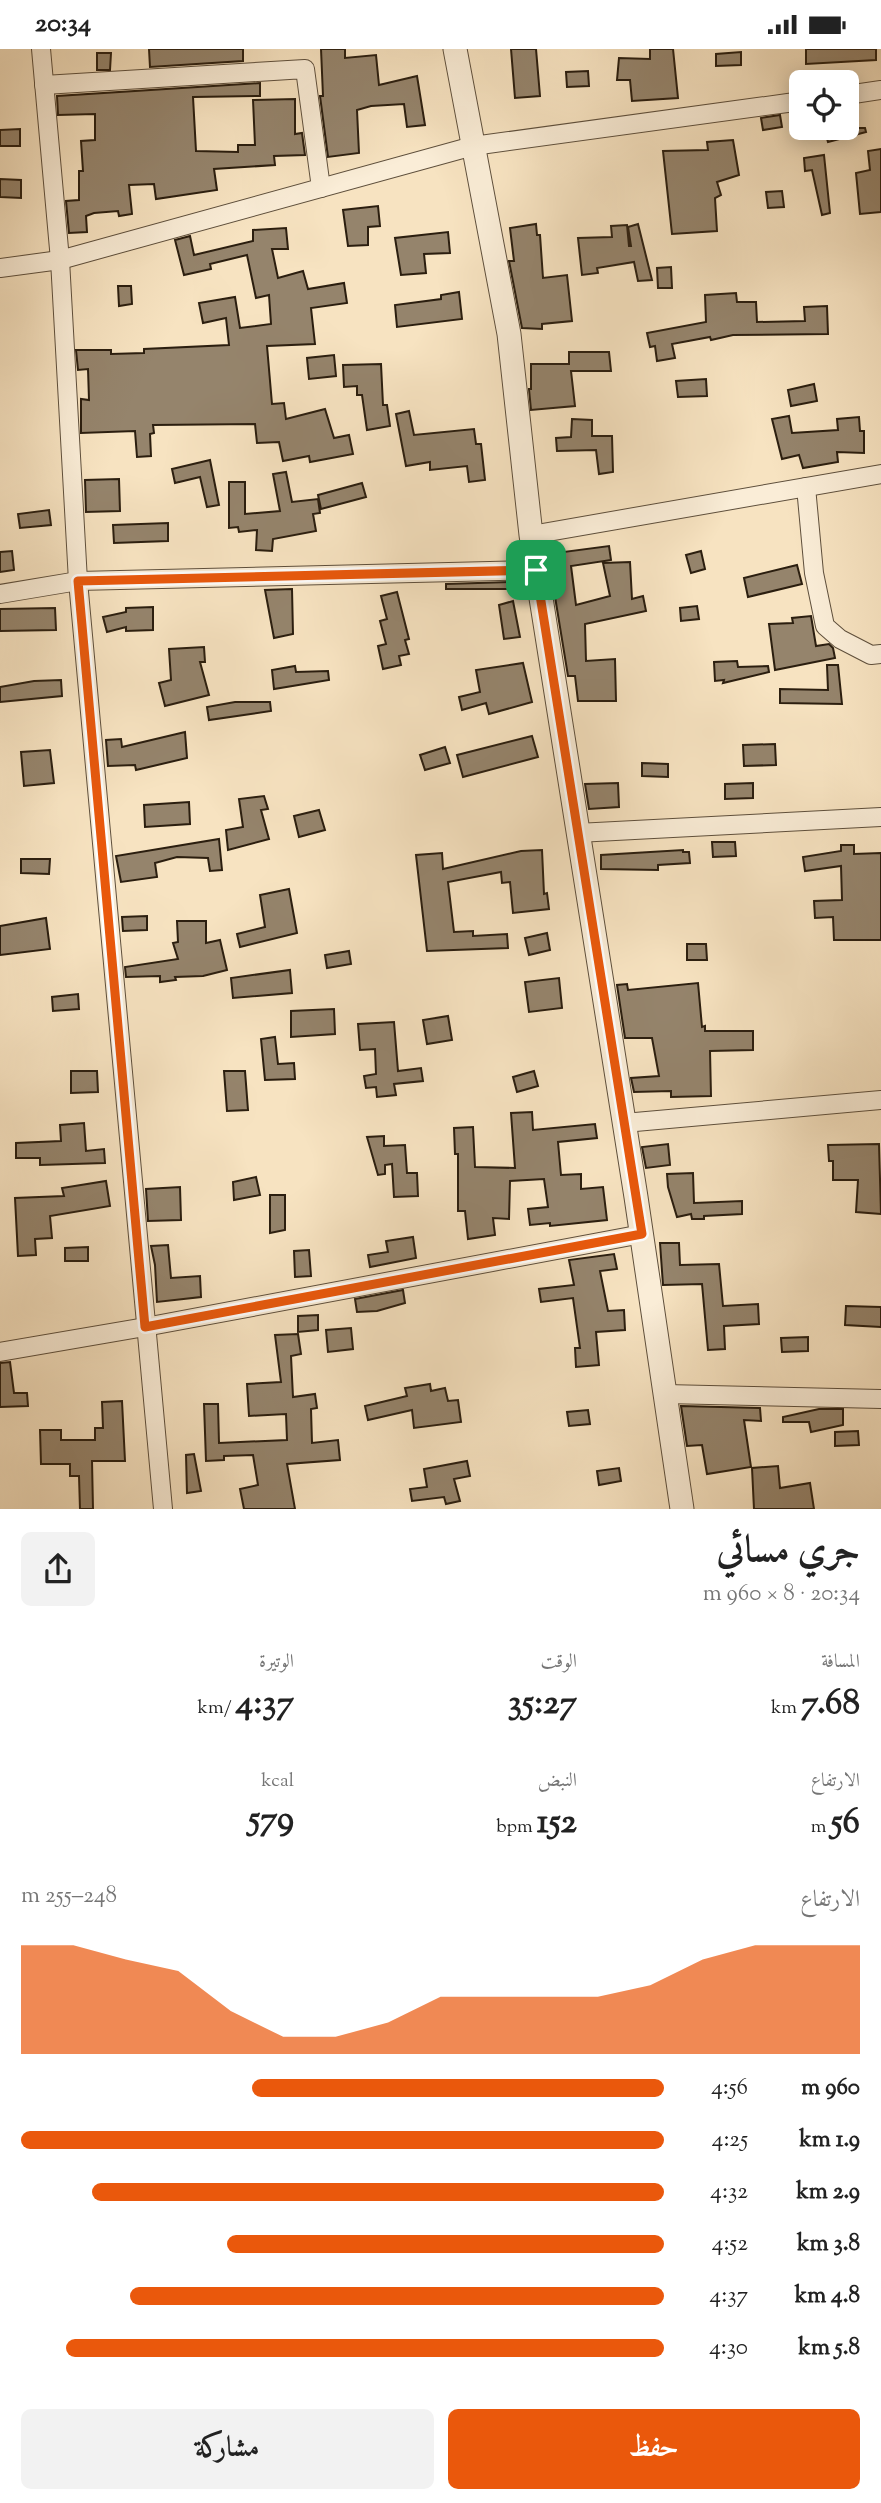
<!DOCTYPE html>
<html lang="ar">
<meta charset="utf-8">
<style>
body{margin:0;font-family:"Sorts Mill Goudy",Amiri,serif;background:#f2f2f2;color:#222;direction:rtl;height:100vh;display:flex;flex-direction:column;font-size:26px;white-space:nowrap}
*{box-sizing:border-box;margin:0}
p{font-size:23px;color:#767676}
.icon{flex:none;width:38px;height:38px;fill:none;stroke:currentColor;stroke-width:2;stroke-linecap:round;stroke-linejoin:round}
.map{position:relative;height:1460px;overflow:hidden;direction:ltr}
.details{display:flex;flex-direction:column;background:#fff;flex:1}
.details>*{flex:none}
.controls{position:absolute;left:789px;top:21px;display:grid;gap:14px}
.controls a{display:grid;place-items:center;width:70px;height:70px;border-radius:10px;background:#fff;box-shadow:0 4px 18px #0003;font-size:35px}
.pin{position:absolute;display:grid;place-items:center;width:60px;height:60px;color:#fff;margin:-30px;border-radius:14px;box-shadow:0 4px 10px #0006}
.round{display:grid;place-items:center;flex:none;width:74px;height:74px;border-radius:10px;background:#f2f2f2}
.summary{display:flex;align-items:center;justify-content:space-between;height:119px;padding:0 21px}
h1{font-size:38px;font-weight:700;line-height:52px}
.metrics{display:grid;grid-template-columns:repeat(3,1fr);gap:10px;height:119px;padding:7px 21px}
.metrics div{display:grid;align-content:center}
.metrics b{font-size:35px;font-weight:700}
.metrics small{font-size:19px;font-weight:400}
.metrics p{font-size:19px}
.chart{height:196px;padding:14px 21px}
.chart p{display:flex;justify-content:space-between}
.chart svg{width:100%;height:126px;margin-top:7px;fill:#ea580c;opacity:.7}
.cta{display:flex;gap:14px;margin-top:auto;padding:14px 21px}
.cta a{flex:1;height:80px;border-radius:10px;background:#ea580c;color:#fff;font-size:28px;font-weight:700;line-height:80px;text-align:center}
.cta a+a{background:#f2f2f2;color:#222}
ul{padding:0 21px;list-style:none;font-size:23px}
li{display:grid;grid-template-columns:112px 84px 1fr;align-items:center;height:52px}
li i{height:18px;border-radius:9px;background:#ea580c}
.status{display:flex;justify-content:space-between;align-items:center;height:49px;padding:0 35px;background:#fff;direction:ltr}
.status svg{height:19px;fill:currentColor}
.map>svg:first-child{display:block}
.building{fill:#95846c;stroke:#2b1e0f;stroke-width:2}
.lines{fill:none;stroke-linecap:round;stroke-linejoin:round}
.minor-casing{stroke:#5e4f3c;stroke-width:20}
.tertiary-casing{stroke:#5e4f3c;stroke-width:25}
.minor{stroke:#faedd7;stroke-width:18}
.tertiary{stroke:#faedd7;stroke-width:23}
.route-casing{stroke:#fff;stroke-width:14}
.route{stroke:#ea580c;stroke-width:9}
</style>
<div class="status"><b>20:34</b><svg viewBox="0 0 49 12"><path d="M0 12V9h3v3zM5 12V6h3v6zM10 12V3h3v9zM15 12V0h3v12zM26 1h20v11H26zM47 4h2v5h-2z"/></svg></div>
<div class="map">
<svg width="881" height="1460" viewBox="0 0 881 1460">
<rect width="100%" height="100%" fill="#f7e3c1"/>
<filter id="stains"><feTurbulence type="fractalNoise" baseFrequency=".00286" numOctaves="4"/><feColorMatrix values="0 0 0 0 .2 0 0 0 0 .09 0 0 0 0 .02 0 0 0 .5 -.17"/></filter>
<radialGradient id="worn" r=".72"><stop offset=".6" stop-color="#630" stop-opacity="0"/><stop offset="1" stop-color="#630" stop-opacity=".3"/></radialGradient>
<!-- building -->
<g class="building">
<path d="M 149,0 L 243,0 L 243,12 L 150,18 Z"/>
<path d="M 321,0 L 345,0 L 345,9 L 376,6 L 379,36 L 417,27 L 425,76 L 407,78 L 404,55 L 371,57 L 357,61 L 359,104 L 328,108 L 320,47 L 323,47 Z"/>
<path d="M 511,0 L 536,0 L 540,47 L 515,49 Z"/>
<path d="M 650,0 L 673,0 L 678,49 L 632,52 L 630,31 L 617,31 L 619,9 L 650,10 Z"/>
<path d="M 806,0 L 876,0 L 876,11 L 806,15 Z"/>
<path d="M 741,3 L 741,16 L 716,17 L 716,5 Z"/>
<path d="M 97,4 L 111,4 L 110,21 L 97,21 Z"/>
<path d="M 588,22 L 589,37 L 567,38 L 566,23 Z"/>
<path d="M 260,34 L 260,47 L 193,48 L 196,102 L 238,103 L 238,96 L 255,96 L 253,51 L 295,50 L 295,85 L 302,84 L 305,106 L 274,107 L 275,116 L 214,120 L 217,141 L 156,150 L 154,135 L 129,136 L 132,165 L 119,167 L 118,162 L 94,164 L 86,167 L 87,183 L 69,184 L 66,152 L 79,151 L 79,122 L 83,122 L 81,92 L 95,91 L 95,65 L 58,66 L 57,47 Z"/>
<path d="M 780,66 L 782,78 L 763,81 L 761,69 Z"/>
<path d="M 824,79 L 865,79 L 866,83 L 828,93 Z"/>
<path d="M 20,80 L 20,97 L 0,97 L 0,81 Z"/>
<path d="M 733,91 L 739,126 L 717,133 L 721,146 L 715,149 L 717,182 L 672,185 L 663,102 L 708,101 L 707,93 Z"/>
<path d="M 881,100 L 881,163 L 860,165 L 856,124 L 870,121 L 868,102 Z"/>
<path d="M 824,106 L 830,164 L 822,166 L 812,121 L 805,122 L 804,109 Z"/>
<path d="M 0,130 L 21,131 L 21,149 L 0,148 Z"/>
<path d="M 782,142 L 784,158 L 768,159 L 766,143 Z"/>
<path d="M 378,157 L 380,177 L 368,178 L 368,196 L 348,197 L 343,161 Z"/>
<path d="M 536,175 L 537,186 L 540,186 L 543,229 L 567,226 L 572,272 L 542,275 L 542,280 L 522,279 L 509,212 L 514,212 L 510,179 Z"/>
<path d="M 638,175 L 652,231 L 638,232 L 634,213 L 597,219 L 598,224 L 582,226 L 578,189 L 612,188 L 611,177 L 627,176 L 629,197 L 631,197 L 628,178 Z"/>
<path d="M 286,179 L 288,200 L 272,200 L 278,229 L 303,222 L 308,240 L 344,234 L 347,254 L 311,259 L 315,295 L 267,297 L 272,355 L 284,354 L 286,370 L 325,360 L 334,389 L 349,386 L 353,405 L 310,413 L 309,407 L 283,412 L 279,393 L 257,394 L 255,375 L 153,376 L 154,384 L 150,385 L 151,407 L 137,408 L 135,382 L 81,384 L 81,350 L 89,351 L 88,320 L 78,321 L 76,301 L 111,301 L 111,305 L 144,304 L 144,300 L 229,296 L 226,269 L 203,274 L 199,254 L 235,248 L 240,279 L 271,275 L 269,246 L 256,249 L 247,206 L 210,215 L 211,220 L 184,226 L 175,191 L 190,187 L 194,206 L 253,192 L 253,181 Z"/>
<path d="M 448,183 L 450,204 L 424,205 L 426,224 L 401,226 L 395,189 Z"/>
<path d="M 671,218 L 672,239 L 658,239 L 657,219 Z"/>
<path d="M 118,237 L 131,237 L 132,255 L 119,257 Z"/>
<path d="M 459,243 L 462,270 L 397,278 L 395,256 L 441,250 L 441,246 Z"/>
<path d="M 736,244 L 737,253 L 756,253 L 757,273 L 805,272 L 804,258 L 827,257 L 828,285 L 733,286 L 711,291 L 710,288 L 672,295 L 675,309 L 657,312 L 655,297 L 650,298 L 647,284 L 706,273 L 705,246 Z"/>
<path d="M 569,303 L 609,303 L 611,322 L 571,322 L 575,357 L 531,361 L 529,340 L 531,340 L 531,315 L 569,315 Z"/>
<path d="M 334,306 L 336,327 L 309,330 L 307,309 Z"/>
<path d="M 381,315 L 383,356 L 387,356 L 390,377 L 367,381 L 362,346 L 357,346 L 357,337 L 344,338 L 343,316 Z"/>
<path d="M 706,330 L 707,347 L 678,348 L 676,332 Z"/>
<path d="M 814,335 L 817,352 L 791,357 L 788,341 Z"/>
<path d="M 409,362 L 414,386 L 474,380 L 476,395 L 481,395 L 485,431 L 469,433 L 467,417 L 430,421 L 430,413 L 406,417 L 396,365 Z"/>
<path d="M 789,367 L 792,384 L 838,381 L 837,370 L 859,368 L 860,382 L 864,382 L 864,404 L 837,403 L 838,413 L 803,419 L 799,406 L 782,410 L 772,370 Z"/>
<path d="M 572,370 L 592,371 L 592,387 L 612,387 L 613,423 L 599,425 L 596,401 L 557,402 L 556,389 L 571,388 Z"/>
<path d="M 210,411 L 219,456 L 207,458 L 200,428 L 175,434 L 172,420 Z"/>
<path d="M 286,423 L 292,453 L 318,450 L 320,464 L 313,465 L 316,482 L 273,490 L 272,502 L 256,501 L 257,481 L 239,483 L 238,478 L 229,479 L 229,433 L 245,433 L 245,465 L 280,462 L 273,425 Z"/>
<path d="M 119,430 L 120,462 L 86,463 L 85,431 Z"/>
<path d="M 362,434 L 366,448 L 321,460 L 318,446 Z"/>
<path d="M 49,461 L 51,476 L 20,479 L 18,465 Z"/>
<path d="M 168,474 L 168,492 L 114,494 L 113,476 Z"/>
<path d="M 609,497 L 611,511 L 571,517 L 576,556 L 610,547 L 603,514 L 630,513 L 632,550 L 643,547 L 646,562 L 585,575 L 586,612 L 615,610 L 616,652 L 578,652 L 575,627 L 568,627 L 548,505 Z"/>
<path d="M 12,502 L 14,521 L 0,523 L 0,503 Z"/>
<path d="M 701,502 L 705,520 L 691,524 L 686,506 Z"/>
<path d="M 797,516 L 802,535 L 748,548 L 744,529 Z"/>
<path d="M 513,533 L 513,540 L 446,540 L 446,535 Z"/>
<path d="M 292,540 L 293,585 L 274,589 L 265,541 Z"/>
<path d="M 397,543 L 409,590 L 405,591 L 409,605 L 399,607 L 401,616 L 383,620 L 378,597 L 386,595 L 380,572 L 387,570 L 381,547 Z"/>
<path d="M 513,552 L 520,588 L 504,590 L 499,556 Z"/>
<path d="M 697,557 L 699,570 L 681,572 L 680,559 Z"/>
<path d="M 153,558 L 153,581 L 126,582 L 126,578 L 107,583 L 103,568 L 126,563 L 126,559 Z"/>
<path d="M 55,559 L 56,581 L 0,582 L 0,560 Z"/>
<path d="M 811,567 L 816,597 L 829,595 L 833,599 L 835,609 L 775,621 L 769,575 L 793,574 L 792,569 Z"/>
<path d="M 204,598 L 205,613 L 200,613 L 209,646 L 165,657 L 159,634 L 171,631 L 169,600 Z"/>
<path d="M 737,612 L 738,618 L 768,617 L 769,623 L 723,634 L 724,631 L 715,632 L 714,613 Z"/>
<path d="M 523,614 L 532,653 L 489,665 L 486,654 L 462,661 L 459,648 L 480,643 L 476,621 Z"/>
<path d="M 827,616 L 838,616 L 842,655 L 780,654 L 780,640 L 828,641 Z"/>
<path d="M 295,617 L 296,623 L 328,622 L 329,631 L 274,640 L 272,621 Z"/>
<path d="M 61,631 L 62,647 L 0,653 L 0,638 L 34,632 Z"/>
<path d="M 235,653 L 270,653 L 271,662 L 209,671 L 207,658 Z"/>
<path d="M 185,683 L 187,709 L 136,721 L 135,716 L 108,717 L 106,691 L 121,690 L 122,698 Z"/>
<path d="M 532,687 L 538,708 L 463,728 L 457,706 Z"/>
<path d="M 775,695 L 776,716 L 744,717 L 743,696 Z"/>
<path d="M 445,698 L 450,714 L 425,721 L 420,706 Z"/>
<path d="M 50,701 L 54,734 L 24,737 L 21,703 Z"/>
<path d="M 642,714 L 668,715 L 668,728 L 642,727 Z"/>
<path d="M 618,734 L 619,758 L 589,760 L 585,735 Z"/>
<path d="M 753,734 L 753,749 L 725,750 L 725,735 Z"/>
<path d="M 264,747 L 268,760 L 261,761 L 269,790 L 228,801 L 226,781 L 243,778 L 239,750 Z"/>
<path d="M 189,753 L 190,775 L 145,778 L 144,756 Z"/>
<path d="M 319,761 L 325,781 L 299,788 L 294,767 Z"/>
<path d="M 219,790 L 222,821 L 210,822 L 208,809 L 177,808 L 155,814 L 157,828 L 121,833 L 116,807 Z"/>
<path d="M 712,793 L 735,793 L 736,807 L 713,808 Z"/>
<path d="M 841,796 L 854,796 L 854,805 L 881,804 L 881,891 L 834,891 L 833,868 L 815,869 L 814,852 L 842,851 L 841,817 L 805,822 L 803,808 L 841,802 Z"/>
<path d="M 542,801 L 544,845 L 547,844 L 549,860 L 513,864 L 510,833 L 502,834 L 501,823 L 448,833 L 454,883 L 473,882 L 473,887 L 507,885 L 508,899 L 427,902 L 416,806 L 442,804 L 443,820 L 521,802 Z"/>
<path d="M 683,801 L 683,803 L 689,803 L 690,814 L 658,816 L 658,821 L 601,820 L 601,806 Z"/>
<path d="M 21,810 L 50,810 L 49,825 L 21,824 Z"/>
<path d="M 289,840 L 297,884 L 240,898 L 237,885 L 265,878 L 260,846 Z"/>
<path d="M 147,867 L 147,881 L 123,882 L 122,868 Z"/>
<path d="M 46,869 L 50,900 L 0,906 L 0,877 Z"/>
<path d="M 177,872 L 206,872 L 206,894 L 220,891 L 227,921 L 203,927 L 175,928 L 176,931 L 160,933 L 160,927 L 126,928 L 125,918 L 178,910 L 173,894 L 178,893 Z"/>
<path d="M 547,884 L 550,901 L 529,906 L 525,889 Z"/>
<path d="M 687,895 L 706,895 L 707,911 L 687,911 Z"/>
<path d="M 349,902 L 351,915 L 327,919 L 325,906 Z"/>
<path d="M 290,921 L 292,944 L 233,949 L 231,929 Z"/>
<path d="M 559,929 L 562,959 L 529,963 L 525,933 Z"/>
<path d="M 698,934 L 702,978 L 705,977 L 705,982 L 753,982 L 753,1001 L 710,1002 L 711,1047 L 671,1048 L 671,1042 L 634,1043 L 631,1029 L 659,1027 L 652,989 L 625,989 L 617,936 L 627,935 L 628,941 Z"/>
<path d="M 78,945 L 79,960 L 53,962 L 52,948 Z"/>
<path d="M 334,960 L 335,985 L 291,988 L 291,962 Z"/>
<path d="M 448,967 L 452,991 L 427,995 L 423,971 Z"/>
<path d="M 394,973 L 398,1022 L 421,1019 L 423,1032 L 394,1035 L 396,1046 L 377,1048 L 376,1038 L 366,1039 L 364,1027 L 376,1025 L 375,1000 L 360,1001 L 358,975 Z"/>
<path d="M 275,988 L 278,1015 L 294,1014 L 295,1030 L 265,1031 L 261,990 Z"/>
<path d="M 71,1022 L 97,1022 L 98,1043 L 71,1044 Z"/>
<path d="M 224,1022 L 245,1022 L 248,1061 L 227,1062 Z"/>
<path d="M 534,1022 L 538,1037 L 517,1043 L 513,1028 Z"/>
<path d="M 532,1063 L 533,1081 L 595,1075 L 597,1089 L 558,1093 L 561,1126 L 581,1125 L 581,1140 L 603,1138 L 607,1171 L 550,1177 L 550,1174 L 530,1176 L 528,1160 L 548,1158 L 544,1130 L 510,1132 L 509,1170 L 493,1169 L 495,1186 L 468,1190 L 465,1162 L 458,1162 L 458,1105 L 455,1105 L 454,1079 L 473,1078 L 475,1118 L 515,1119 L 511,1064 Z"/>
<path d="M 84,1074 L 86,1102 L 104,1100 L 105,1114 L 40,1116 L 40,1109 L 16,1109 L 16,1094 L 61,1092 L 60,1076 Z"/>
<path d="M 384,1087 L 384,1097 L 405,1096 L 407,1124 L 417,1124 L 418,1147 L 394,1148 L 392,1115 L 385,1116 L 385,1125 L 378,1126 L 367,1088 Z"/>
<path d="M 668,1095 L 670,1116 L 646,1119 L 642,1098 Z"/>
<path d="M 879,1095 L 881,1165 L 856,1163 L 858,1131 L 833,1131 L 833,1112 L 829,1112 L 828,1096 Z"/>
<path d="M 693,1124 L 694,1154 L 742,1152 L 742,1165 L 704,1167 L 704,1170 L 692,1170 L 691,1165 L 677,1168 L 668,1138 L 667,1125 Z"/>
<path d="M 256,1128 L 260,1146 L 234,1151 L 233,1133 Z"/>
<path d="M 106,1132 L 110,1157 L 50,1167 L 52,1189 L 35,1190 L 36,1206 L 18,1207 L 15,1149 L 64,1147 L 62,1139 Z"/>
<path d="M 180,1138 L 181,1171 L 148,1172 L 146,1140 Z"/>
<path d="M 270,1146 L 285,1146 L 285,1181 L 270,1184 Z"/>
<path d="M 413,1188 L 416,1209 L 370,1218 L 368,1206 L 388,1203 L 386,1192 Z"/>
<path d="M 660,1194 L 679,1194 L 680,1216 L 719,1215 L 723,1257 L 758,1255 L 759,1275 L 724,1277 L 725,1300 L 708,1301 L 702,1235 L 663,1236 Z"/>
<path d="M 168,1196 L 171,1229 L 200,1227 L 201,1248 L 157,1253 L 155,1216 L 151,1197 Z"/>
<path d="M 88,1198 L 88,1212 L 65,1212 L 65,1199 Z"/>
<path d="M 309,1201 L 311,1227 L 295,1228 L 294,1202 Z"/>
<path d="M 614,1205 L 617,1220 L 600,1222 L 608,1262 L 624,1261 L 625,1281 L 596,1283 L 599,1316 L 576,1318 L 575,1299 L 580,1299 L 573,1249 L 541,1253 L 539,1240 L 574,1236 L 569,1211 Z"/>
<path d="M 403,1241 L 405,1254 L 377,1262 L 357,1263 L 355,1250 Z"/>
<path d="M 846,1257 L 881,1258 L 881,1278 L 845,1276 Z"/>
<path d="M 318,1266 L 318,1281 L 298,1283 L 298,1267 Z"/>
<path d="M 351,1279 L 353,1300 L 328,1303 L 326,1281 Z"/>
<path d="M 298,1285 L 301,1305 L 291,1307 L 293,1348 L 315,1345 L 317,1359 L 311,1360 L 312,1394 L 338,1391 L 340,1411 L 287,1415 L 295,1460 L 244,1460 L 240,1440 L 258,1436 L 253,1406 L 224,1407 L 224,1411 L 206,1412 L 204,1355 L 218,1355 L 219,1394 L 287,1391 L 286,1365 L 249,1367 L 247,1335 L 281,1333 L 275,1286 Z"/>
<path d="M 808,1288 L 808,1302 L 782,1303 L 781,1289 Z"/>
<path d="M 10,1313 L 14,1344 L 27,1344 L 28,1357 L 0,1358 L 0,1314 Z"/>
<path d="M 430,1335 L 431,1342 L 445,1339 L 448,1352 L 458,1351 L 461,1373 L 414,1379 L 412,1361 L 368,1371 L 365,1357 L 407,1347 L 405,1339 Z"/>
<path d="M 122,1352 L 125,1412 L 92,1412 L 93,1460 L 80,1460 L 79,1427 L 70,1427 L 70,1415 L 41,1415 L 40,1381 L 61,1381 L 61,1391 L 95,1391 L 95,1379 L 103,1379 L 102,1353 Z"/>
<path d="M 681,1357 L 760,1359 L 761,1372 L 744,1371 L 751,1418 L 707,1425 L 702,1396 L 687,1397 Z"/>
<path d="M 819,1360 L 843,1360 L 843,1376 L 811,1383 L 809,1373 L 783,1373 L 783,1368 Z"/>
<path d="M 588,1361 L 590,1375 L 569,1377 L 567,1363 Z"/>
<path d="M 858,1382 L 859,1396 L 835,1397 L 835,1383 Z"/>
<path d="M 194,1405 L 201,1442 L 187,1444 L 186,1406 Z"/>
<path d="M 467,1412 L 470,1427 L 454,1430 L 460,1452 L 446,1455 L 444,1448 L 412,1452 L 410,1440 L 427,1438 L 424,1420 Z"/>
<path d="M 778,1417 L 780,1439 L 810,1434 L 814,1460 L 754,1460 L 752,1419 Z"/>
<path d="M 619,1419 L 621,1432 L 599,1436 L 597,1422 Z"/>
</g>
<g class="lines">
<!-- minor casing -->
<g class="minor-casing">
<g id="minor">
<path d="M 41,0 L 60,211 L 78,532 L 163,1460"/>
<path d="M 44,36 L 305,20 L 321,139"/>
<path d="M 847,46 L 881,41"/>
<path d="M 0,219 L 60,211 L 473,97 L 802,52"/>
<path d="M 806,438 L 814,524 L 825,577 L 840,590 L 871,606 L 881,605"/>
<path d="M 531,486 L 881,425"/>
<path d="M 0,545 L 78,532 L 536,521"/>
<path d="M 577,784 L 881,768"/>
<path d="M 624,1074 L 881,1051"/>
<path d="M 0,1303 L 145,1278 L 642,1185"/>
<path d="M 665,1345 L 881,1350"/>
</g>
</g>
<!-- tertiary casing -->
<g class="tertiary-casing">
<path id="tertiary" d="M 455,0 L 509,285 L 531,486 L 636,1148 L 682,1460"/>
</g>
<!-- minor -->
<use href="#minor" class="minor"/>
<!-- tertiary -->
<use href="#tertiary" class="tertiary"/>
</g>
<g class="lines">
<!-- route casing -->
<g class="route-casing">
<path id="route" d="M 536,521 L 642,1185 L 145,1278 L 78,532 Z"/>
</g>
<!-- route -->
<use href="#route" class="route"/>
</g>
<rect width="100%" height="100%" filter="url(#stains)"/>
<rect width="100%" height="100%" fill="url(#worn)"/>
</svg>
<div class="controls">
<a><svg class="icon" aria-label="locate" viewBox="0 0 24 24"><circle cx="12" cy="12" r="6"/><path d="M12 2v4M12 18v4M2 12h4M18 12h4"/></svg></a>
</div>
<div class="pin" style="left:536px;top:521px;background:#1e9e55"><svg class="icon" aria-label="arrive" viewBox="0 0 24 24"><path d="M6 21V4h12l-3 4 3 4H6"/></svg></div>
</div>
<section class="details">
<div class="summary"><div><h1>جري مسائي</h1><p>20:34 · 8 × 960 m</p></div><a class="round"><svg class="icon" aria-label="share" viewBox="0 0 24 24"><path d="M12 15V3M7 8l5-5 5 5M5 13v7h14v-7"/></svg></a></div>
<div class="metrics">
<div><p>المسافة</p><b>7.68<small> km</small></b></div>
<div><p>الوقت</p><b>35:27</b></div>
<div><p>الوتيرة</p><b>4:37<small> /km</small></b></div>
</div>
<div class="metrics">
<div><p>الارتفاع</p><b>56<small> m</small></b></div>
<div><p>النبض</p><b>152<small> bpm</small></b></div>
<div><p>kcal</p><b>579</b></div>
</div>
<div class="chart"><p><span>الارتفاع</span>248–255 m</p>
<svg viewBox="0 0 160 44" preserveAspectRatio="none"><path d="M0 44V6L10 6L20 11L30 15L40 29L50 38L60 38L70 33L80 24L90 24L100 24L110 24L120 20L130 11L140 6L150 6L160 6V44z"/></svg>
</div>
<ul>
<li><b>960 m</b>4:56<i style="width:64%"></i></li>
<li><b>1.9 km</b>4:25<i style="width:100%"></i></li>
<li><b>2.9 km</b>4:32<i style="width:89%"></i></li>
<li><b>3.8 km</b>4:52<i style="width:68%"></i></li>
<li><b>4.8 km</b>4:37<i style="width:83%"></i></li>
<li><b>5.8 km</b>4:30<i style="width:93%"></i></li>
</ul>
<div class="cta"><a>حفظ</a><a>مشاركة</a></div>
</section>
